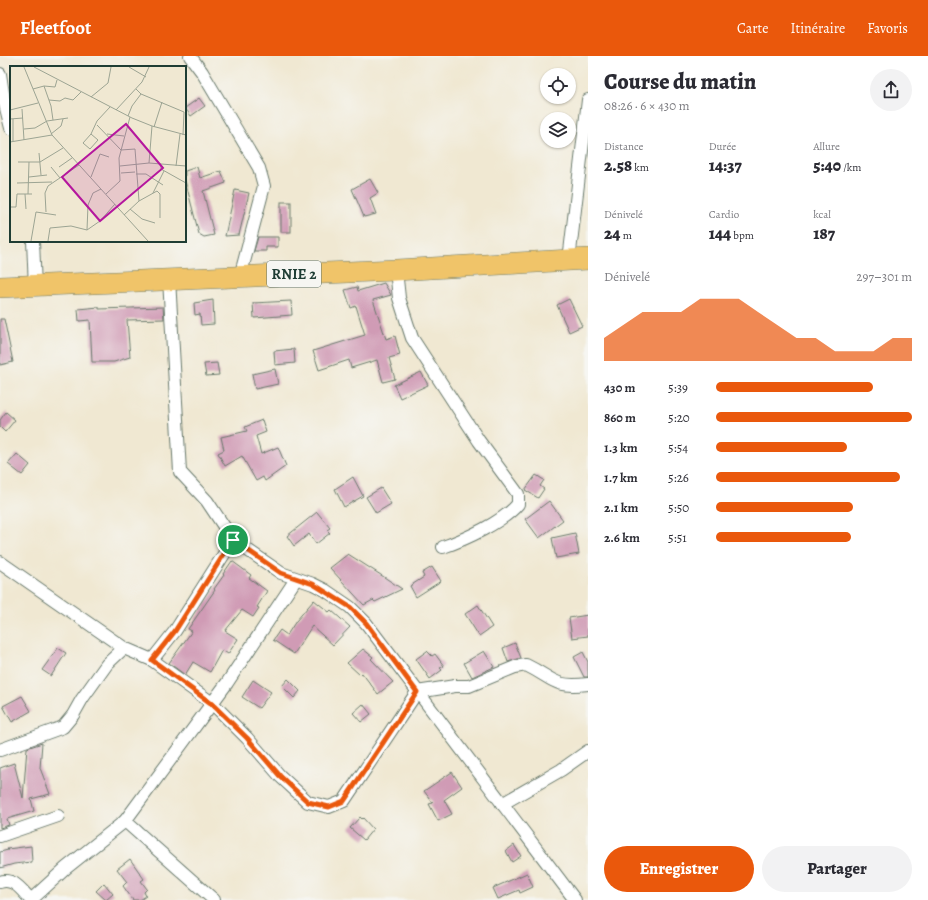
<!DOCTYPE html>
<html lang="fr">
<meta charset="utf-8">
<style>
body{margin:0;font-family:Alegreya,serif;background:#f2f2f3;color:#2b2b33;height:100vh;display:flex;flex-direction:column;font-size:15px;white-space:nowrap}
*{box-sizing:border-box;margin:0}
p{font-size:13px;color:#7c7c81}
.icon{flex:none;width:22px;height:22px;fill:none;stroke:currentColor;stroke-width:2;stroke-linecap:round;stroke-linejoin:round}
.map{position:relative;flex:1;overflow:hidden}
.sheet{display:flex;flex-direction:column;background:#fff;width:340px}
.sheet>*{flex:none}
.tools{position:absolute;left:540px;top:12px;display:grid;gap:8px}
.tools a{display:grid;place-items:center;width:36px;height:36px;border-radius:50%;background:#fff;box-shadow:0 1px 3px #0004;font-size:20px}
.pin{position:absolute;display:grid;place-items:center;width:34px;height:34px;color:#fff;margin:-17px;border:2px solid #fff;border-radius:50%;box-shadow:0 1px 4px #0007}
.round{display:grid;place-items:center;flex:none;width:42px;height:42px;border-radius:21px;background:#f2f2f3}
.overview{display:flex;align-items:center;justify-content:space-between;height:68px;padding:0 16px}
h1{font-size:22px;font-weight:800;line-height:30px}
.figures{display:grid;grid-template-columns:repeat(3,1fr);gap:6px;height:68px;padding:4px 16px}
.figures div{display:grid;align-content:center}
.figures b{font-size:17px;font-weight:800}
.figures small{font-size:11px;font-weight:400}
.figures p{font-size:11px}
.chart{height:112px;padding:8px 16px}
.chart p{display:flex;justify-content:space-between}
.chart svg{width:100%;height:72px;margin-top:4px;fill:#ea580c;opacity:.7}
.action{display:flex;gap:8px;margin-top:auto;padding:8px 16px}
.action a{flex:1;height:46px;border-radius:24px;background:#ea580c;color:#fff;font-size:16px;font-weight:800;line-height:46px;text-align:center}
.action a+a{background:#f2f2f3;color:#2b2b33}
ul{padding:0 16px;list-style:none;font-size:13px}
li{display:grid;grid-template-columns:64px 48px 1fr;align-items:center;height:30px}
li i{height:10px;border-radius:5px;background:#ea580c}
header{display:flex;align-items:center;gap:24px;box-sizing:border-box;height:56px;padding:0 20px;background:#ea580c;color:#fff}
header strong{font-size:19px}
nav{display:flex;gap:22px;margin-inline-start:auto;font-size:14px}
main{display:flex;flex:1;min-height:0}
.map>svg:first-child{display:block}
.building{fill:#d09bb5}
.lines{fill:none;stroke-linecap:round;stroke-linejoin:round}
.minor-casing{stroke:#68796b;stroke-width:14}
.trunk-casing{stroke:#68796b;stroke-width:22}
.minor{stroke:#fff;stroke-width:12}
.trunk{stroke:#f0c469;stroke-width:21}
.route-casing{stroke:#fff;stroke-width:8}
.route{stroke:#ea580c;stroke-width:5}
.labels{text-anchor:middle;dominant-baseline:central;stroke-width:3;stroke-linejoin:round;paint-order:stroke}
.shield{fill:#f6f6f2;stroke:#60746d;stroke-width:1}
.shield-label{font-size:15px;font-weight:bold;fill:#1f3d34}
.inset-road{fill:none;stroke:#9ca493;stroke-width:1}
.view{fill:#b5179e;fill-opacity:0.15;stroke:#b5179e;stroke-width:2}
.inset-edge{fill:none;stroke:#1f3d34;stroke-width:2}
</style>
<header>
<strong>Fleetfoot</strong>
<nav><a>Carte</a><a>Itinéraire</a><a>Favoris</a></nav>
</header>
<main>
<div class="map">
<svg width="588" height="844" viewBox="0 0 588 844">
<rect width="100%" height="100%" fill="#f6f6f2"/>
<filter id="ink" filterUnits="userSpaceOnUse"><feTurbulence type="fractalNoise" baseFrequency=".025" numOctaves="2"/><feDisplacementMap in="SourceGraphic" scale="8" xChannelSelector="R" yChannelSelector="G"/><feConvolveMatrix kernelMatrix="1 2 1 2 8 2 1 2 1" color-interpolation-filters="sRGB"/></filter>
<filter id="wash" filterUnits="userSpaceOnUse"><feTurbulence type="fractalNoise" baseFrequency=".012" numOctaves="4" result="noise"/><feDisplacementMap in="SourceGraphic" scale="16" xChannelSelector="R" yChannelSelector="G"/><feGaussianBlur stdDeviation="0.9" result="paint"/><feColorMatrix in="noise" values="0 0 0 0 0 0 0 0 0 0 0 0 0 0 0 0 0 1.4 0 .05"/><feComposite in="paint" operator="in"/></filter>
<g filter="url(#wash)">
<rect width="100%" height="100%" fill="#f0e8d2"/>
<g id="blocks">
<!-- building -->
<g class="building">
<path d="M 199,42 L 205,50 L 191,60 L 185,52 Z"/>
<path d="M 197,111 L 200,122 L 221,115 L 226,127 L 203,135 L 214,179 L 204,181 L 199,178 L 185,124 L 185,115 Z"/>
<path d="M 370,123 L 378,137 L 370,142 L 376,158 L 364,161 L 352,133 Z"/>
<path d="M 235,134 L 249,137 L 239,179 L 225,180 Z"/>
<rect x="281" y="146" width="10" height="30"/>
<path d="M 258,181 L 278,181 L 278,191 L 266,191 L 266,195 L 254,195 Z"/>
<path d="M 384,227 L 391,239 L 373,244 L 386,283 L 395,280 L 400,299 L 389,302 L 395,323 L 383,326 L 377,304 L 351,312 L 349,304 L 319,314 L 313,295 L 365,279 L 356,250 L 351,252 L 345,234 L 357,231 L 358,235 Z"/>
<path d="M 569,243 L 582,270 L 569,276 L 557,249 Z"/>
<path d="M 213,244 L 214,268 L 201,269 L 200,258 L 195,259 L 194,247 Z"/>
<path d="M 291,245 L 292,259 L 254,262 L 253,247 Z"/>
<path d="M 99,251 L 99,253 L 163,251 L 164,263 L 127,264 L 130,301 L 114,306 L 92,306 L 90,264 L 79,265 L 78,253 Z"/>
<path d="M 0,263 L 4,263 L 13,306 L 0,309 Z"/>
<path d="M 294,293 L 295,307 L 275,309 L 274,295 Z"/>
<path d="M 217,307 L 219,319 L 206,320 L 204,308 Z"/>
<path d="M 275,313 L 278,328 L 255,333 L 252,318 Z"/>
<path d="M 421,316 L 428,329 L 400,342 L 394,329 Z"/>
<path d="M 6,356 L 15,364 L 5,376 L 0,371 L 0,364 Z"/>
<path d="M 262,364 L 266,376 L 256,380 L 261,398 L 278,391 L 286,410 L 265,425 L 263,421 L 256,425 L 242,400 L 225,410 L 218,397 L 224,394 L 221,381 L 247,375 L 245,371 Z"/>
<path d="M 17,398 L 30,409 L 22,419 L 8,408 Z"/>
<path d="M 536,419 L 544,424 L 540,430 L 544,433 L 538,442 L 525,434 Z"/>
<path d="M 353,421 L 363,440 L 344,451 L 335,433 Z"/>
<path d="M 381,432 L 391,448 L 376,457 L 366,441 Z"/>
<path d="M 549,445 L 563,464 L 539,482 L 525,463 Z"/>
<path d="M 317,456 L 330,472 L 327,474 L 330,477 L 316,488 L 309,478 L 294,490 L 287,480 Z"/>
<path d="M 575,477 L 579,498 L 556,502 L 552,482 Z"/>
<path d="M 348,498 L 384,521 L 402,533 L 375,546 L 373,544 L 364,549 L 330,512 Z"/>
<path d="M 232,505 L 251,519 L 249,522 L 267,535 L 257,551 L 259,552 L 253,561 L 242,554 L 225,575 L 238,583 L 228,598 L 222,594 L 210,616 L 193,606 L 185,619 L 169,607 L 192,575 L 188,573 L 215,534 L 214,533 L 224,519 L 223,518 Z"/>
<path d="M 432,511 L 441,525 L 416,541 L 410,530 L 424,521 L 422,517 Z"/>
<path d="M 314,544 L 329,556 L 331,554 L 350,571 L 333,589 L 312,570 L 294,598 L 273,584 L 280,574 L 287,579 L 296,565 Z"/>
<path d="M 478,549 L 492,571 L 479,580 L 465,558 Z"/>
<path d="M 588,559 L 588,580 L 572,582 L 569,562 Z"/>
<path d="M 515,587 L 521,602 L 508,606 L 503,592 Z"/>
<path d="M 58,592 L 66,597 L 51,620 L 42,614 Z"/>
<path d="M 363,593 L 373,601 L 371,603 L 393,626 L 378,638 L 362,617 L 360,619 L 347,607 Z"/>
<path d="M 427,595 L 432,600 L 435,598 L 444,610 L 440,612 L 442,614 L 430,623 L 416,603 Z"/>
<path d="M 484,595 L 494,611 L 472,621 L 464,607 Z"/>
<path d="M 583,596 L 588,606 L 588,621 L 584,621 L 574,601 Z"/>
<path d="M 288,623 L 300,635 L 294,642 L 282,630 Z"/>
<path d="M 253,624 L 271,636 L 259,652 L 242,641 Z"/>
<path d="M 22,640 L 31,655 L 12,666 L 3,650 Z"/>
<path d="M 363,648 L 371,658 L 361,666 L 353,657 Z"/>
<path d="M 42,687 L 40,712 L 50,738 L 31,743 L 34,755 L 7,763 L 9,769 L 0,772 L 0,712 L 14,707 L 23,742 L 27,692 Z"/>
<path d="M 452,716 L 462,731 L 444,744 L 452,758 L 438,765 L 429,748 L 433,747 L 424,735 Z"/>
<path d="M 360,761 L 362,763 L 363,762 L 373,773 L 364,784 L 350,772 Z"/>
<path d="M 514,789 L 521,800 L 512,806 L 506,795 Z"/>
<path d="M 31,790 L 32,806 L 14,808 L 0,812 L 0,796 L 8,794 L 7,793 Z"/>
<path d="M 130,803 L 144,823 L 141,825 L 147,833 L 144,836 L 146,840 L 140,844 L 133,844 L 123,830 L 127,826 L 117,813 Z"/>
<path d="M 527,817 L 533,831 L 520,837 L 519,834 L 498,843 L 493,832 Z"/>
<path d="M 104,827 L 113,838 L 106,844 L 96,835 Z"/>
</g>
</g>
</g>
<g filter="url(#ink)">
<use href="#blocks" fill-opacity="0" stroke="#68796b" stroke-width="1"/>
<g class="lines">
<!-- minor casing -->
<g class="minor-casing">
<g id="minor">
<path d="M 190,0 L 202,16 L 259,112 L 264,130 L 240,221"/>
<path d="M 0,18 L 4,44 L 11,72"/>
<path d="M 33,185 L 35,231"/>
<path d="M 569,204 L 588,44"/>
<path d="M 396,214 L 399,242 L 412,282 L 479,385 L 518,438 L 518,448 C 503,466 466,483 443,491"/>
<path d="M 169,223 L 180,416 L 207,445 L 233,484 L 281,517 L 313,528 L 325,534 L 350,551 L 366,567 L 575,844"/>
<path d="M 0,506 L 124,592 L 152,604 L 212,647 L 247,682 L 280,720 L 308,746 L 329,751 L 344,745 L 417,636 L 455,630 L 469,630 L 515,611 L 526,609 C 555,623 552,632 588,628"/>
<path d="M 152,604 L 175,575 L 233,484"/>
<path d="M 0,694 L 63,671 L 73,659 L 82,643 L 107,608 L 124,592"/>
<path d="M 502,748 L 561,714 L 588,695"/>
<path d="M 125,765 L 214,844"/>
<path d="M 0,780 L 58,760"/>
<path d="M 0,826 C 14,821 22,835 31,844 L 66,812 L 125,765 L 227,627 L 296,523"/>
</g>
</g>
<!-- trunk casing -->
<g class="trunk-casing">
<path id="trunk" d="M 0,231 L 396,214 L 588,203"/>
</g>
<!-- minor -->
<use href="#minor" class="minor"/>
<!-- trunk -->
<use href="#trunk" class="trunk"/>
</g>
</g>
<g class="lines" filter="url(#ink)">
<!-- route casing -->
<g class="route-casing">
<path id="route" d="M 233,484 L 281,517 L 313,528 L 350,551 L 366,567 L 417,636 L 344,745 L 329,751 L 308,746 L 280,720 L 247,682 L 212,648 L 152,604 L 175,575 Z"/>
</g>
<!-- route -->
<use href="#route" class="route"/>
</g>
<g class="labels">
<!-- shield labels -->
<rect class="shield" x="267" y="205" width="54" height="26" rx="3"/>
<g class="shield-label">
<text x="294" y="218">RNIE 2</text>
</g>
</g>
<!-- overview -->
<g transform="translate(10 10)">
<rect width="176" height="176" fill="#f0e8d2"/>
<path class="inset-road" d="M 14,1 L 42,69 L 138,175M 24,1 L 122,52 L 142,60 L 176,69M 119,1 L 136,11M 34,20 L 41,40 L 43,54M 23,23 L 34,20 L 45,21 L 47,14M 126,23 L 131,28 L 174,46 L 173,69M 81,31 L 98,17 L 101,1M 39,34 L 50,35 L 55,32 L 63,34 L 71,26M 12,43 L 14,74M 0,44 L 28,37M 106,44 L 132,16 L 139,1M 118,50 L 122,40 L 131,28M 0,53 L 13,52M 87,59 L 111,84 L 125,83 L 129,135M 144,61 L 152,36M 14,63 L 25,62 L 37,55 L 58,52M 41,68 L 51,60 L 53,53M 81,68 L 88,74 L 80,83 L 73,77 ZM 81,68 L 87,55 L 100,41M 97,68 L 114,70M 3,75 L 3,53M 0,76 L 42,69M 29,87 L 31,109M 8,96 L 30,96 L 53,82M 139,97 L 142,60M 110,100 L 139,97 L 176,100M 151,100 L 151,103 L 176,117M 166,100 L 170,68M 41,101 L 50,112M 49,101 L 62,92M 111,107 L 125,106M 126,108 L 136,108 L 153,119M 19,111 L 37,109M 81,111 L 90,88 L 99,91M 7,117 L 42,116M 143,127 L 154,105M 15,128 L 16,143M 18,128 L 19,96M 96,128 L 110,115 L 109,92 L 120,51M 0,141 L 6,141 L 7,128 L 22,128M 120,143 L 132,153 L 145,157M 36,146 L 35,127 L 38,120 L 69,99M 114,149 L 129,135 L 147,125 L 150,128 L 150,152M 77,164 L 78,139 L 83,127 L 91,123M 21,175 L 26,146 L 46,149M 38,175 L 40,162 L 61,160 L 77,164 L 90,155 L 105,138"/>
<path class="view" d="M 116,58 L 153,102 L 90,155 L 52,111 Z"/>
<rect width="176" height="176" class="inset-edge"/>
</g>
</svg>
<div class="tools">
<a><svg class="icon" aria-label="locate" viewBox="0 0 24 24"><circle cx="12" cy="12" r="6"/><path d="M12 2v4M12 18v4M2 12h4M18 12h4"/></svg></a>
<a><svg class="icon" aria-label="layers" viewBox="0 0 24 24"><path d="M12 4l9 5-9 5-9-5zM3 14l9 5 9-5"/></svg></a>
</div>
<div class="pin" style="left:233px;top:484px;background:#1e9e55"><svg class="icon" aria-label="arrive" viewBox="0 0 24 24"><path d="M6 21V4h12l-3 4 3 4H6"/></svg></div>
</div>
<section class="sheet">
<div class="overview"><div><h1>Course du matin</h1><p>08:26 · 6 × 430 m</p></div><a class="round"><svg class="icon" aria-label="share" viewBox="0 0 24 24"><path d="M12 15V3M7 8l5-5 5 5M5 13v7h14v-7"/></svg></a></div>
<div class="figures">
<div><p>Distance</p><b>2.58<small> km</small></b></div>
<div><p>Durée</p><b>14:37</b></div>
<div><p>Allure</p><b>5:40<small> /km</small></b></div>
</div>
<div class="figures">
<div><p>Dénivelé</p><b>24<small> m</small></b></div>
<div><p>Cardio</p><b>144<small> bpm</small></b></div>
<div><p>kcal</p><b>187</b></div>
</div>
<div class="chart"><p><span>Dénivelé</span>297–301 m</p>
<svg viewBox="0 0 160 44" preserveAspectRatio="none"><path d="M0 44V30L10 22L20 14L30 14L40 14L50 6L60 6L70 6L80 14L90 22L100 30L110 30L120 38L130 38L140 38L150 30L160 30V44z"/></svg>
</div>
<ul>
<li><b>430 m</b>5:39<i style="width:80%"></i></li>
<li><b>860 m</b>5:20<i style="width:100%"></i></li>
<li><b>1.3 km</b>5:54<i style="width:67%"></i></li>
<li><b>1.7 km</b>5:26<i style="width:94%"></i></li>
<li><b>2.1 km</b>5:50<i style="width:70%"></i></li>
<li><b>2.6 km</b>5:51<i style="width:69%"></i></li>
</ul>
<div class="action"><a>Enregistrer</a><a>Partager</a></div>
</section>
</main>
